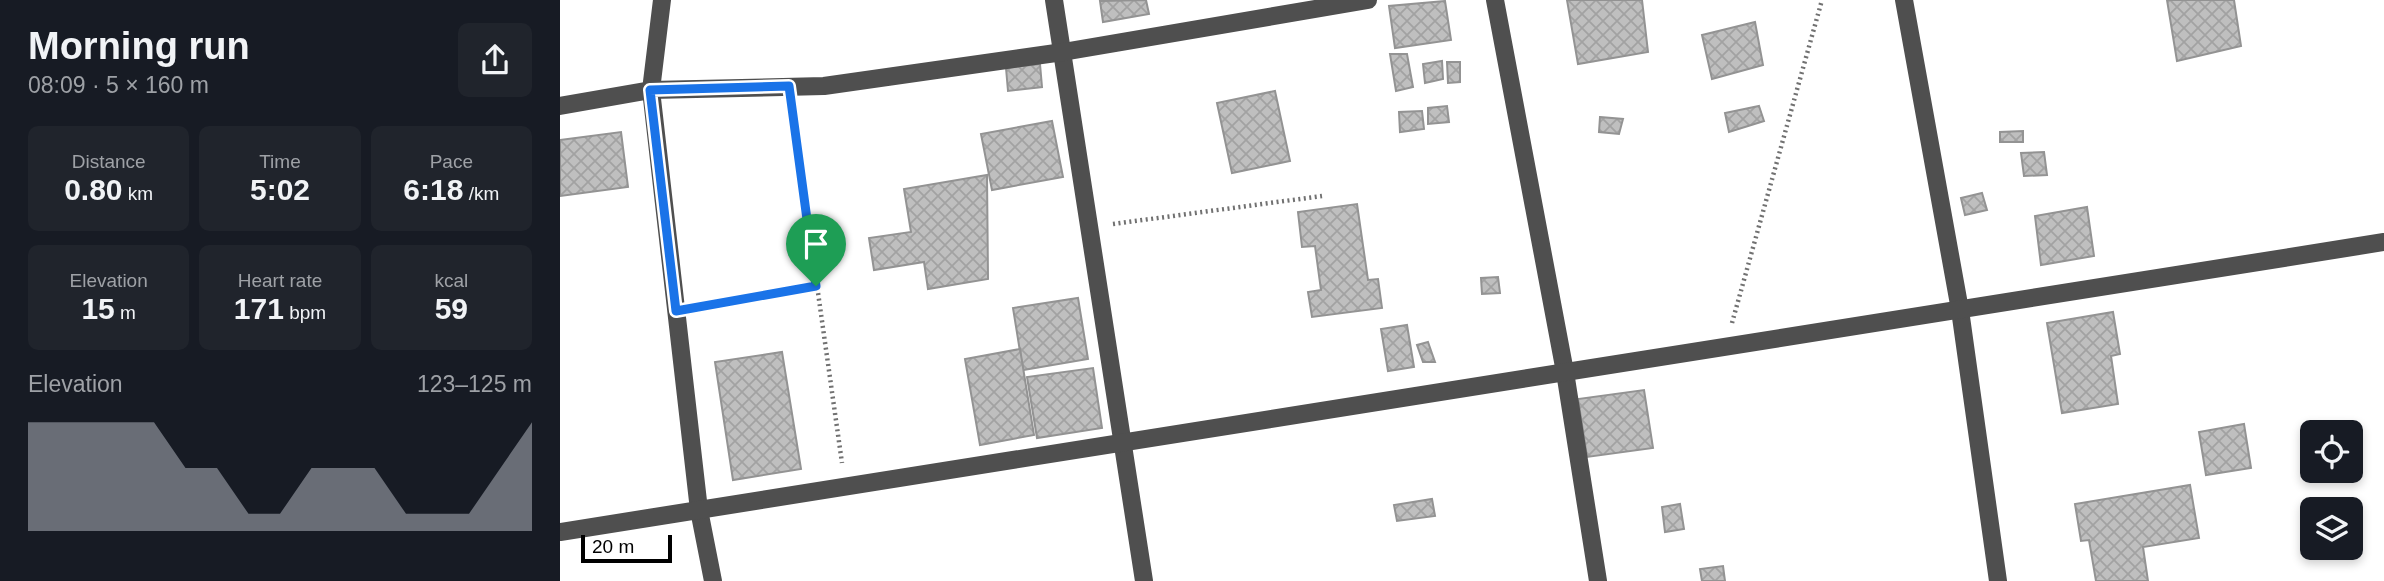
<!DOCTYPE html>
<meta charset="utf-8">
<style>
body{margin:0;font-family:Helvetica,sans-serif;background:#20242c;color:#f1f3f6;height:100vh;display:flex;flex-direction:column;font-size:26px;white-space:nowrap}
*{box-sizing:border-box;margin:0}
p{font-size:23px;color:#9ea1a6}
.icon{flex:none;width:38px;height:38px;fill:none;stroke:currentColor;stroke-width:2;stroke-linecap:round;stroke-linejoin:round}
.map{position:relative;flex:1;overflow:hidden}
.side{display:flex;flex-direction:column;background:#171b24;width:560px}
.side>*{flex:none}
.buttons{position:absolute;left:1740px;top:420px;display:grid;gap:14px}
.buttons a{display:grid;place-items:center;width:63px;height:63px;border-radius:10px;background:#171b24;box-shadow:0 4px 10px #0003;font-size:35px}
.scale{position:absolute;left:21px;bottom:18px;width:91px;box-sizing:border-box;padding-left:7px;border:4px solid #000;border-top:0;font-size:19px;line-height:24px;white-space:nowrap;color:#000;-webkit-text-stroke:5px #fff;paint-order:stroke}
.pin{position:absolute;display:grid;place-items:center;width:60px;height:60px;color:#fff;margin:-72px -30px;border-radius:50% 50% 50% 0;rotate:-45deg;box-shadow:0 0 7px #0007}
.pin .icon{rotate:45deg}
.round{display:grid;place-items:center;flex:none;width:74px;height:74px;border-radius:10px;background:#20242c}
.head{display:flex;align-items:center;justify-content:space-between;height:119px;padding:0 28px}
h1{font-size:38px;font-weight:800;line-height:52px}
.metrics{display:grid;grid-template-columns:repeat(3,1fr);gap:10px;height:119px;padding:7px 28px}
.metrics div{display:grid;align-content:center;border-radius:10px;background:#20242c;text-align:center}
.metrics b{font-size:30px;font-weight:800}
.metrics small{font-size:19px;font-weight:400}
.metrics p{font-size:19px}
.chart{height:196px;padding:14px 28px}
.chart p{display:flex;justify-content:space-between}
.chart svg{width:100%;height:126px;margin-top:7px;fill:#8c9099;opacity:.7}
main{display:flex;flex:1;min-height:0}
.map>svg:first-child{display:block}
.building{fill:url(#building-cross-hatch);stroke:#939393;stroke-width:2}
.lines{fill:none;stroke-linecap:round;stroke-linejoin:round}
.path{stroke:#717171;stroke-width:4.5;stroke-dasharray:2 3.5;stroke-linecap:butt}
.minor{stroke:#4f4f4f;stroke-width:18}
.route-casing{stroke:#fff;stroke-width:14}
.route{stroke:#1a73e8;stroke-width:9}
</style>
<main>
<section class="side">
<div class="head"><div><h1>Morning run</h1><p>08:09 · 5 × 160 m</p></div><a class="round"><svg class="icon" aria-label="share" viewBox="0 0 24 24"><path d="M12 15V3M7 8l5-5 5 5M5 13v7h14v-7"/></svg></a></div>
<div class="metrics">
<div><p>Distance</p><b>0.80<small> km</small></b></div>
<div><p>Time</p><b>5:02</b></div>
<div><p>Pace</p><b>6:18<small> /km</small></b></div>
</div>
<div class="metrics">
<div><p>Elevation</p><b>15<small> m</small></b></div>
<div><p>Heart rate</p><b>171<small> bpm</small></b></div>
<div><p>kcal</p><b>59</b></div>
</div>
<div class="chart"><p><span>Elevation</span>123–125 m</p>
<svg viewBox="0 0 160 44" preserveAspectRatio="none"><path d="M0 44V6L10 6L20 6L30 6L40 6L50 22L60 22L70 38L80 38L90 22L100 22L110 22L120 38L130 38L140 38L150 22L160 6V44z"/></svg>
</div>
</section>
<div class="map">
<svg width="1824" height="581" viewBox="0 0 1824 581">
<defs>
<pattern id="building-cross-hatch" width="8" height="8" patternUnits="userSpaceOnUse" patternTransform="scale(1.75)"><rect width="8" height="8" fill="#bfbfbf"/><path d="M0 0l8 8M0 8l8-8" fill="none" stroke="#a2a2a2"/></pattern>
</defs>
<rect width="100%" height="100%" fill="#fff"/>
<!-- building -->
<g class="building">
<path d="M 586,0 L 589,14 L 543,22 L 540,1 Z"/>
<path d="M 1007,0 L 1082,0 L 1088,52 L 1018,64 Z"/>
<path d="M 1607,0 L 1674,0 L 1681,46 L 1617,61 Z"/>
<path d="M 885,1 L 891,40 L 835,48 L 829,6 Z"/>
<path d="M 1195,22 L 1203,65 L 1152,79 L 1142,35 Z"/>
<path d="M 830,54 L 847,54 L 853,87 L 836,91 Z"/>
<path d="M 882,61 L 883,79 L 865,83 L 863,64 Z"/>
<path d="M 887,62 L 900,62 L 900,82 L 888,83 Z"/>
<path d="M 480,64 L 482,87 L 448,91 L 446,68 Z"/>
<path d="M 715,91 L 730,161 L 672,173 L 657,103 Z"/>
<path d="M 887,106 L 889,122 L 868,124 L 868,108 Z"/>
<path d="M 1199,106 L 1204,121 L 1169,132 L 1165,113 Z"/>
<path d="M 862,111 L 864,129 L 840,132 L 839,112 Z"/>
<path d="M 1040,117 L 1063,119 L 1059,134 L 1039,132 Z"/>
<path d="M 492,121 L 503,177 L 432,190 L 421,134 Z"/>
<path d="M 1463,131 L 1463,142 L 1440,142 L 1440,132 Z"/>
<path d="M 61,132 L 68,187 L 0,196 L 0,140 Z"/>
<path d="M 1484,152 L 1487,175 L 1464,176 L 1461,153 Z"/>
<path d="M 427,175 L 428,279 L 368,289 L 364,262 L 314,270 L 309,238 L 351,232 L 344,189 Z"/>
<path d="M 1422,193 L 1427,210 L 1405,215 L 1401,198 Z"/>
<path d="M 797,204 L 808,280 L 818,279 L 822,308 L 752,317 L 748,292 L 761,290 L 755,246 L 742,247 L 738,212 Z"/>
<path d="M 1527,207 L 1534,256 L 1481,265 L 1475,216 Z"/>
<path d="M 938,277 L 940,293 L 922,294 L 921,278 Z"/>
<path d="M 518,298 L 528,359 L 463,370 L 453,308 Z"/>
<path d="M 1553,312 L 1560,354 L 1551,356 L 1558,404 L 1502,413 L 1487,323 Z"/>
<path d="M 847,325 L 854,367 L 828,371 L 821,329 Z"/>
<path d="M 868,342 L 875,362 L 863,362 L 857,345 Z"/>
<path d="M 460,349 L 474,435 L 420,445 L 405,359 Z"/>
<path d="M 222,352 L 241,469 L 173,480 L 155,362 Z"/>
<path d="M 533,368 L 542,428 L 477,438 L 467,377 Z"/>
<path d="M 1084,390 L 1093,448 L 1027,457 L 1018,399 Z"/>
<path d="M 1684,424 L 1691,468 L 1646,475 L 1639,432 Z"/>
<path d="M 1630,485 L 1639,538 L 1583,547 L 1588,581 L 1536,581 L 1529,540 L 1521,541 L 1515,504 Z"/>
<path d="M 872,499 L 875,516 L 837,521 L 834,505 Z"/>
<path d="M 1120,504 L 1124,529 L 1105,532 L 1102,507 Z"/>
<path d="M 1163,566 L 1165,581 L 1142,581 L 1140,569 Z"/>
</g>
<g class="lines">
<!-- path -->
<g class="path">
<path d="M 232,108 L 282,463"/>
<path d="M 553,224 L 762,196"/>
<path d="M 137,307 L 256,287"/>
<path d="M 1172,323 L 1262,0"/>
</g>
<!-- minor -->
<g class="minor">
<path d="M 102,0 L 91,90 L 139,510 L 153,581"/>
<path d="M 494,0 L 584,581"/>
<path d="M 935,0 L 1005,372 L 1038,581"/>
<path d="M 1344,0 L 1400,310 L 1438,581"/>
<path d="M 0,106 L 91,90 L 264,86 L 503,52 L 808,0"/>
<path d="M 0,532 L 1824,242"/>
</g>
</g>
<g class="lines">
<!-- route casing -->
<g class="route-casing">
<path id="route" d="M 229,86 L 256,286 L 116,311 L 90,90 Z"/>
</g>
<!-- route -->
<use href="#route" class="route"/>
</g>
</svg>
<div class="buttons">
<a><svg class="icon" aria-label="locate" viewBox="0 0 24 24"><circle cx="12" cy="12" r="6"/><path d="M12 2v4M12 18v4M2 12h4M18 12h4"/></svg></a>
<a><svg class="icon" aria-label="layers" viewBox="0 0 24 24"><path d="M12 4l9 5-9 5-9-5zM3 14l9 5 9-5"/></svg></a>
</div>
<div class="scale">20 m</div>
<div class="pin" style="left:256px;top:286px;background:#1e9e55"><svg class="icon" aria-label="arrive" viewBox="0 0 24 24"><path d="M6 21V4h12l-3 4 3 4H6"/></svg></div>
</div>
</main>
